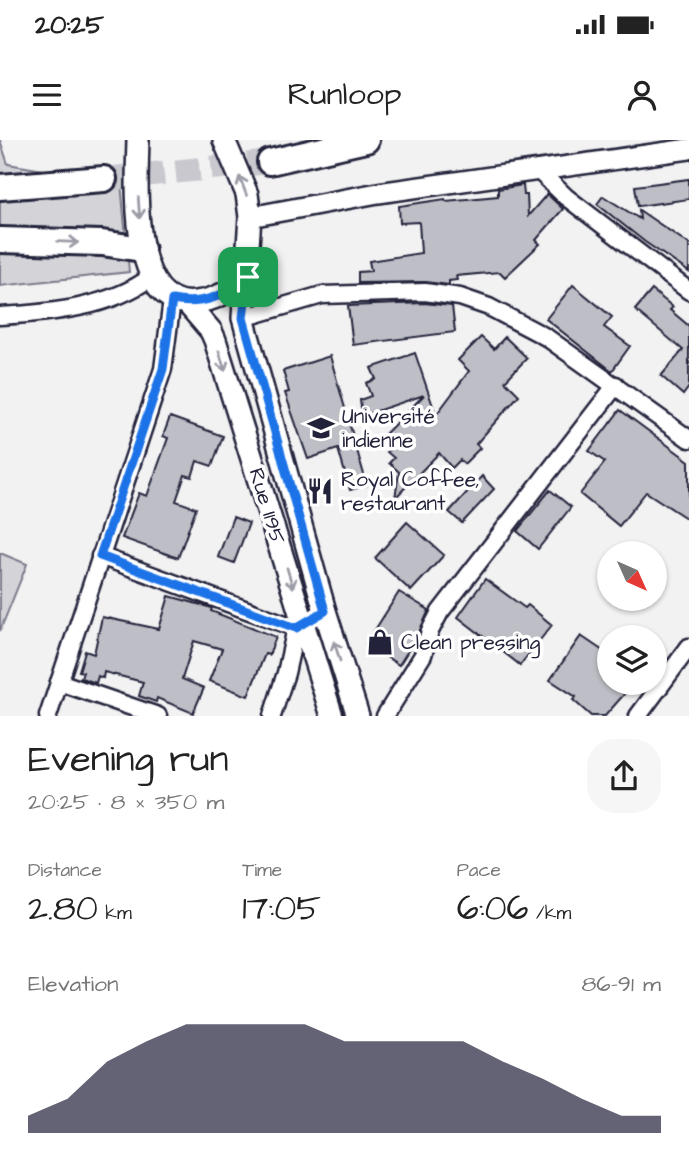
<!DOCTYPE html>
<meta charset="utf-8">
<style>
body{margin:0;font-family:"Architects Daughter",sans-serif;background:#f6f6f6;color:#222;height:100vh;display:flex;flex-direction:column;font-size:26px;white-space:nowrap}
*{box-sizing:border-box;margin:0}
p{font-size:23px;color:#767676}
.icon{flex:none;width:38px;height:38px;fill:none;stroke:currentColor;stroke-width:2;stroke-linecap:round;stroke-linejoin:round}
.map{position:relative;height:576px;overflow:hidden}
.sheet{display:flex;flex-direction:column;background:#fff;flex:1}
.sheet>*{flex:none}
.needle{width:46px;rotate:135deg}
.tools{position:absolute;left:597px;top:401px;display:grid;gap:14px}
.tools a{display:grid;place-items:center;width:70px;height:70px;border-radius:50%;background:#fff;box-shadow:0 2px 5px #0004;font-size:35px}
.pin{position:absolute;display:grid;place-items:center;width:60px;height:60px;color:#fff;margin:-30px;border-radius:14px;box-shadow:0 4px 10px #0006}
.round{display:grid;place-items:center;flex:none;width:74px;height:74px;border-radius:28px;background:#f6f6f6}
.head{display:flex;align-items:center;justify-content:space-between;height:119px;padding:0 28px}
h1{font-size:38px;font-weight:600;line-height:52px}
.metrics{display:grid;grid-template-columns:repeat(3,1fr);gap:10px;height:119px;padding:7px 28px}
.metrics div{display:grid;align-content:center}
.metrics b{font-size:35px;font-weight:600}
.metrics small{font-size:19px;font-weight:400}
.metrics p{font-size:19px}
.chart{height:196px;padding:14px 28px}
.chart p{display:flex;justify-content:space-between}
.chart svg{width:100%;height:126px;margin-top:7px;fill:#22223b;opacity:.7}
.status{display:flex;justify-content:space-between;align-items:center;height:49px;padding:0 35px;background:#fff;direction:ltr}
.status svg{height:19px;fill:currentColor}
header{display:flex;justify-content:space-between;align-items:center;height:91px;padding:0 28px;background:#fff;font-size:32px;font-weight:600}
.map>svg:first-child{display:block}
.green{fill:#d3d3d8;stroke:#7a7a8a;stroke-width:2}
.building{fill:#bebec6;stroke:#22223b;stroke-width:2}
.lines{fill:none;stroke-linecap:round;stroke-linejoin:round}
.trunk-tunnel{stroke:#c8c8ce;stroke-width:24;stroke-dasharray:24 12;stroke-linecap:butt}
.minor-casing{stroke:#22223b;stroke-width:21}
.tertiary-casing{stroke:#22223b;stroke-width:24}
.secondary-casing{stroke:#22223b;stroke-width:26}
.trunk-casing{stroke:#22223b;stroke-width:30}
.minor{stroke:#fff;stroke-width:16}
.tertiary{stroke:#fff;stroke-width:19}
.secondary{stroke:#fff;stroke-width:21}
.trunk{stroke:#fff;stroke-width:24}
.oneway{stroke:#9c9ca7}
.route-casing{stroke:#fff;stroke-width:14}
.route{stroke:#1a73e8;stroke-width:9}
.labels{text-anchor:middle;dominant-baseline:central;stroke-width:7;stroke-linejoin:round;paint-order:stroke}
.poi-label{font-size:21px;fill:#22223b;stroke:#fff;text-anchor:start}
.street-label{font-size:21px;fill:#22223b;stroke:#fff}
</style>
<div class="status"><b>20:25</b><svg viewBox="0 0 49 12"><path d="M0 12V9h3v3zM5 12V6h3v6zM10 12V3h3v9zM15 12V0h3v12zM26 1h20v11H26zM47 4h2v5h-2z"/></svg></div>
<header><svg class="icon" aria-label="menu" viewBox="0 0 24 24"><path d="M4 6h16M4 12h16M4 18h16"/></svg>Runloop<svg class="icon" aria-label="person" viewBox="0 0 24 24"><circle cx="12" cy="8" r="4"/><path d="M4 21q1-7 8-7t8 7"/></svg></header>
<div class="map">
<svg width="689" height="576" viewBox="0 0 689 576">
<rect width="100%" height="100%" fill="#f2f2f3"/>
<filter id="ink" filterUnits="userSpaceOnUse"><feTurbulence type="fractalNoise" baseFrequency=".0143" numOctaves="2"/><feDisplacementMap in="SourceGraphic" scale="14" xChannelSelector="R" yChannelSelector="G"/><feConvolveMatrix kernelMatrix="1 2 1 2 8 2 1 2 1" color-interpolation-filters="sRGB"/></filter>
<g filter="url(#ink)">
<!-- green -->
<g class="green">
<path d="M 0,0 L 8,24 L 121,43 L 129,132 L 0,146 Z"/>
<path d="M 0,413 L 27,424 L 0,491 Z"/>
</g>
<!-- building -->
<g class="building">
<path d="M 689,39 L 689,59 L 638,66 L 635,46 Z"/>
<path d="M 523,45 L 524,55 L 527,55 L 528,76 L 547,54 L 563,69 L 536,100 L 540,104 L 505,137 L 500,132 L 456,136 L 457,140 L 449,141 L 449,145 L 425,142 L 358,143 L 358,132 L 371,131 L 369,121 L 421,113 L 419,82 L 400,83 L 399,66 L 445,59 L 446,61 L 498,56 L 498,49 Z"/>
<path d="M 603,56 L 640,79 L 639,70 L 689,104 L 689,132 L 645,102 L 597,64 Z"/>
<path d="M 573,145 L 612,177 L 604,187 L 630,206 L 612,231 L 546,179 Z"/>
<path d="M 652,150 L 673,167 L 670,170 L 689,186 L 689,247 L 683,255 L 661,236 L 683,210 L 635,170 Z"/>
<path d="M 424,163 L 452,166 L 455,192 L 353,205 L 348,166 Z"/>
<path d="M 481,197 L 494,209 L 505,197 L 527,218 L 505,241 L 519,255 L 476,304 L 480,308 L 464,324 L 460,320 L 452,328 L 439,313 L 395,358 L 399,332 L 389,323 L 394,318 L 387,312 L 392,307 L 382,297 L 424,255 L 362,276 L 360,260 L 371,256 L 366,243 L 376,239 L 371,228 L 415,213 L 436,275 L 469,231 L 458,220 Z"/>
<path d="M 330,216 L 367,345 L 350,350 L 338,309 L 308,319 L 285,253 L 289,252 L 283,231 Z"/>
<path d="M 620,270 L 689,321 L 689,380 L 646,352 L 619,386 L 580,354 L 605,322 L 589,311 Z"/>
<path d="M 170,277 L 223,296 L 212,326 L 197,321 L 192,337 L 185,335 L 176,361 L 196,368 L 178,418 L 122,398 L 139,353 L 147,356 L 168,298 L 163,296 Z"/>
<path d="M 482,336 L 494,349 L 462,383 L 449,372 Z"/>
<path d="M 550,350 L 571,367 L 538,409 L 517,391 Z"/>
<path d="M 233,377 L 249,383 L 234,423 L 218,417 Z"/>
<path d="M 407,382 L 444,415 L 411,451 L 375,418 Z"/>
<path d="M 485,439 L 525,468 L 528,465 L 552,485 L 520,525 L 458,477 Z"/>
<path d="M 399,452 L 429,470 L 418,495 L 399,525 L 366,504 Z"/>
<path d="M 169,456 L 212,468 L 211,471 L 276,497 L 269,515 L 265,514 L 248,556 L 209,541 L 222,509 L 194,501 L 182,539 L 204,548 L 193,573 L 157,558 L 156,562 L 139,556 L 143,542 L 104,532 L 103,538 L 98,536 L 96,543 L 81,538 L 83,532 L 79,531 L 85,511 L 94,514 L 102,477 L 159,489 Z"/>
<path d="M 581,496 L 609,515 L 609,542 L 635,542 L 605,576 L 591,576 L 573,560 L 576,557 L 550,540 Z"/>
</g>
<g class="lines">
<!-- trunk-tunnel -->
<path class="trunk-tunnel" d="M 104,39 L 270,22"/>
<!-- minor casing -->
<g class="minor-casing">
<g id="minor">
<path d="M 540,32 L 566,57 L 689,151"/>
<path d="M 0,176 C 50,173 110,168 151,137"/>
<path d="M 243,178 L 322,155 L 425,152 L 460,157 L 489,167 L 546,197 L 689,299"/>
<path d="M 100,416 L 296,488"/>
<path d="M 59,542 L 158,576"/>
<path d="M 48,576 L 163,229 L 172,160"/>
<path d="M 272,576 L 286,533 L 296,488 L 325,471"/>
<path d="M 385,576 L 423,515 L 430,491 L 440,472 L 616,245"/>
<path d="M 638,576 L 689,507"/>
</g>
</g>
<!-- tertiary casing -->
<g class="tertiary-casing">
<path id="tertiary" d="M 250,77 L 378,53 L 689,9"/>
</g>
<!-- secondary casing -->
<g class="secondary-casing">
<g id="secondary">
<path d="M 138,0 C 137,42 128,171 196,162 C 216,160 232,150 248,137"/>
<path d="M 224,0 L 247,54 L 250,77 L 243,178 L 325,471 L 358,576"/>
<path d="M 187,163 L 211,191 L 215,200 L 332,576"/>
</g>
</g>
<!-- trunk casing -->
<g class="trunk-casing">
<g id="trunk">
<path d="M 270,22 L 366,0"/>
<path d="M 0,47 L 104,39"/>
<path d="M 0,100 L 102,103 L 142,109"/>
</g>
</g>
<!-- minor -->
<use href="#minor" class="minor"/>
<!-- tertiary -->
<use href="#tertiary" class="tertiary"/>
<!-- secondary -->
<use href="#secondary" class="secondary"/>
<!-- trunk -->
<use href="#trunk" class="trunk"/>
</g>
<!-- one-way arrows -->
<defs><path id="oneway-shaft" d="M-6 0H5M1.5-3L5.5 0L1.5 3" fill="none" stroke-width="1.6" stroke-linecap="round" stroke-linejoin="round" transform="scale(1.75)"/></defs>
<g class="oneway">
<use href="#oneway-shaft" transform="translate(243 46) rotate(-111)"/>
<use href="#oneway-shaft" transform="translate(139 68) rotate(86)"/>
<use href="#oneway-shaft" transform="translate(68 102) rotate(2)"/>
<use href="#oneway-shaft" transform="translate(222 221) rotate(73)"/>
<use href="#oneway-shaft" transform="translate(290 438) rotate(73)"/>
<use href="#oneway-shaft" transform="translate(337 511) rotate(-107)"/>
</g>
</g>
<g class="lines" filter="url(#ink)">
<!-- route casing -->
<g class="route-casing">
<path id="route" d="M 248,137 L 243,178 L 325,471 L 296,488 L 100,416 L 163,229 L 172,160 C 202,166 225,156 248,137 Z"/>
</g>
<!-- route -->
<use href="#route" class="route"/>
</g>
<!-- icons -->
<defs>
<g id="university-bare" transform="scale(2.1)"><path d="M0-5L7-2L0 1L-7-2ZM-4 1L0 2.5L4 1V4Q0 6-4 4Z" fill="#22223b" stroke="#fff" stroke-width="2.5" paint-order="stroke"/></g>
<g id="restaurant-bare" transform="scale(2.1)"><path d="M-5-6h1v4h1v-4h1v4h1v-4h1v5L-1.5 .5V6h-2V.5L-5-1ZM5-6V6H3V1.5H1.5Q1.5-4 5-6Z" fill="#22223b" stroke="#fff" stroke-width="2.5" paint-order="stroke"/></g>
<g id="shop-bare" transform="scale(2.1)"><path d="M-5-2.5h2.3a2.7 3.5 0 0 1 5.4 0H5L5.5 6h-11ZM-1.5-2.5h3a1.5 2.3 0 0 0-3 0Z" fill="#22223b" stroke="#fff" stroke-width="2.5" paint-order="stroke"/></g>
</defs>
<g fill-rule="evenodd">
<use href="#university-bare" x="321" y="288"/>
<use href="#restaurant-bare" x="320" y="351"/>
<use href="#shop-bare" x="380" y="502"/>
</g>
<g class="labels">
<!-- poi labels -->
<g class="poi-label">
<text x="342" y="276">Université<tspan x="342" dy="24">indienne</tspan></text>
<text x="341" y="339">Royal Coffee,<tspan x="341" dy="24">restaurant</tspan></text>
<text x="401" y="502">Clean pressing</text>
</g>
<!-- street labels -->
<g class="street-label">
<text transform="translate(267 366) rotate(73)">Rue I195</text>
</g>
</g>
</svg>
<div class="tools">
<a><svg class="needle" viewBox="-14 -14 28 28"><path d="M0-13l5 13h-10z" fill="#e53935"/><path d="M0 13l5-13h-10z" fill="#767676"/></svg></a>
<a><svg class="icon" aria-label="layers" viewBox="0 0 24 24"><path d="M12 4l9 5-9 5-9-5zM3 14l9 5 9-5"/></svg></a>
</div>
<div class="pin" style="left:248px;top:137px;background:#1e9e55"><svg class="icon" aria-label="arrive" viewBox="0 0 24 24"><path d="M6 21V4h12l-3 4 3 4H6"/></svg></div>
</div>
<section class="sheet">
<div class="head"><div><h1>Evening run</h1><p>20:25 · 8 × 350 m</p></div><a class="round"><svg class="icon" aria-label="share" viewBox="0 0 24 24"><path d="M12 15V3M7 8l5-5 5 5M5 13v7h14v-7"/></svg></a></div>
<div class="metrics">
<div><p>Distance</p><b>2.80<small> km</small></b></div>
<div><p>Time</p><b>17:05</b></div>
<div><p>Pace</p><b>6:06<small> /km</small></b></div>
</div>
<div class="chart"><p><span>Elevation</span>86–91 m</p>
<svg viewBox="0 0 160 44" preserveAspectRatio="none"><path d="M0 44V38L10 32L20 19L30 12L40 6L50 6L60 6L70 6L80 12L90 12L100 12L110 12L120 19L130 25L140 32L150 38L160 38V44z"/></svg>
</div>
</section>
